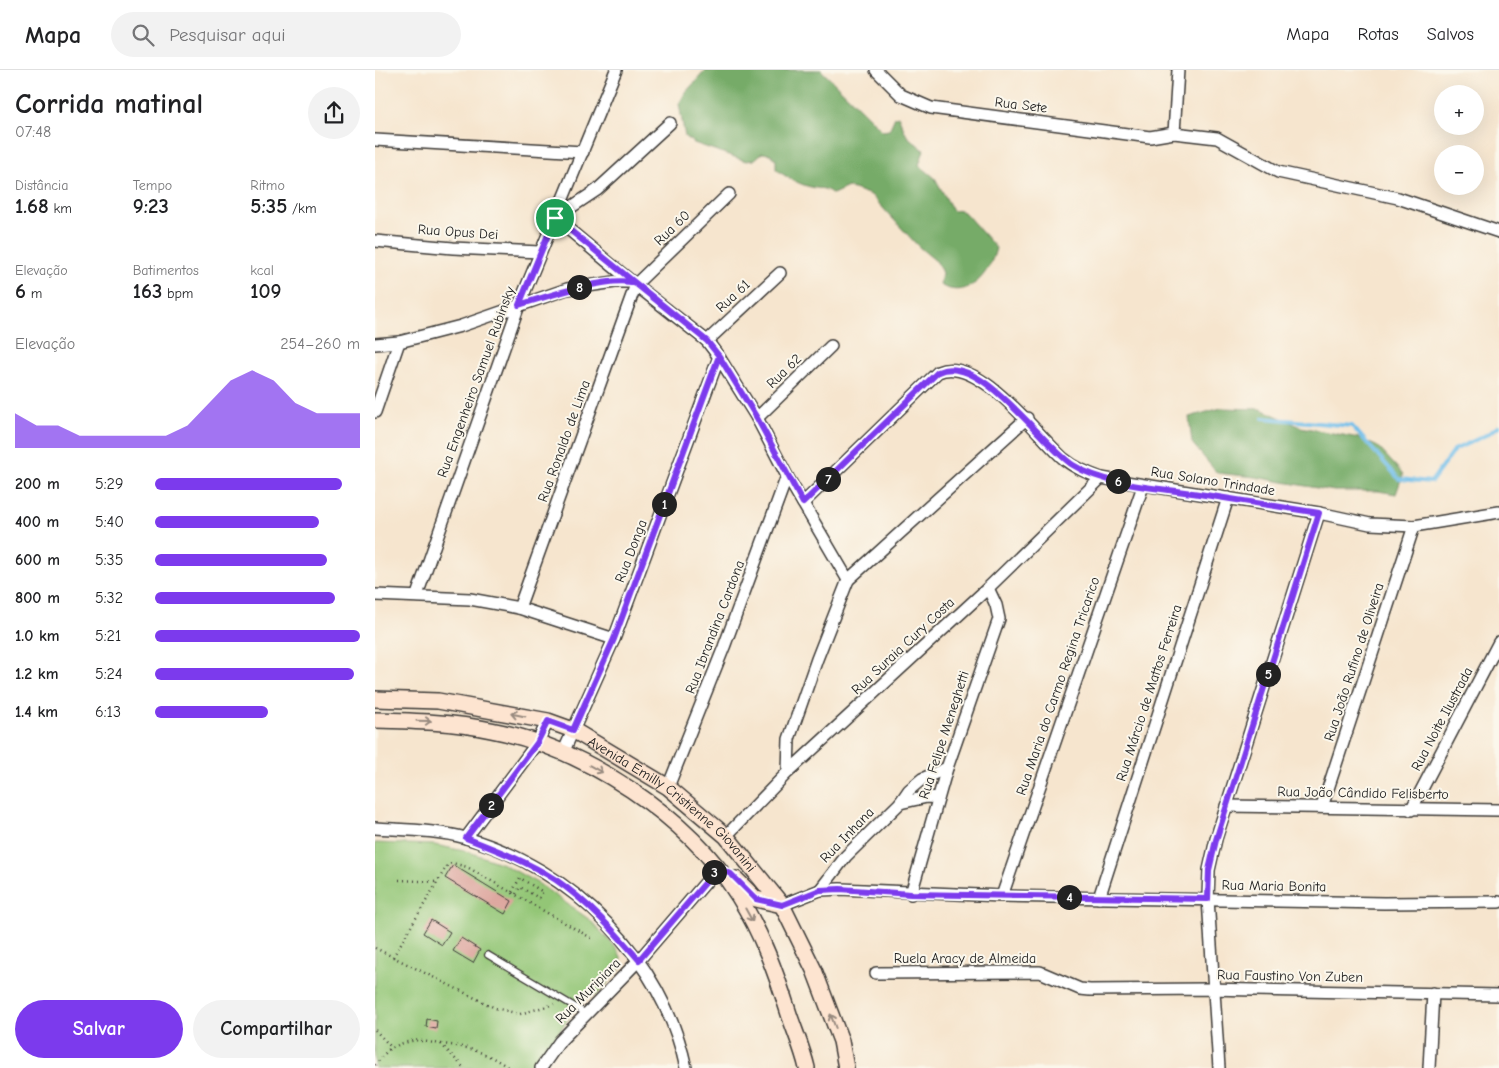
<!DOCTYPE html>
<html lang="pt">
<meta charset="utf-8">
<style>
body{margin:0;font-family:"Comic Neue",sans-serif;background:#f2f2f2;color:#202124;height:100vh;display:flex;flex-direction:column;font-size:19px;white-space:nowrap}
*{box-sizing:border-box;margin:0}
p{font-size:16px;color:#757577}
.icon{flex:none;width:28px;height:28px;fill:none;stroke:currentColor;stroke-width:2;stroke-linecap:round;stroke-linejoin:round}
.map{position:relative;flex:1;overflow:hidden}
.side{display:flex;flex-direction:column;background:#fff;width:375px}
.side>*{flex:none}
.tools{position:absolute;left:1059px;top:15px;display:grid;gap:10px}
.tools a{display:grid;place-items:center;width:50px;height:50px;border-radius:50%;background:#fff;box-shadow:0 5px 20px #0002;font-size:25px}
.pin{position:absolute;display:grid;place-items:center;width:42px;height:42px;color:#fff;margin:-21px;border:2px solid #fff;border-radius:50%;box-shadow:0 1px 5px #0007}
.km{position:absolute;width:25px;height:25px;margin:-12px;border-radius:50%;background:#222;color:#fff;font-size:14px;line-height:25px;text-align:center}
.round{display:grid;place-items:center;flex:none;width:52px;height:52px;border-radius:26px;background:#f2f2f2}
.head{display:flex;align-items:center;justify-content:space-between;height:85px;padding:0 15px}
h1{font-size:28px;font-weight:700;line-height:38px}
.figures{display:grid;grid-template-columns:repeat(3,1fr);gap:8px;height:85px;padding:5px 15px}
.figures div{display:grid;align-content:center}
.figures b{font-size:21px;font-weight:700}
.figures small{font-size:14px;font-weight:400}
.figures p{font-size:14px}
.chart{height:140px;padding:10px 15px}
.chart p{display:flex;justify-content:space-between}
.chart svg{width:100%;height:90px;margin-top:5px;fill:#7c3aed;opacity:.7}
.action{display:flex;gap:10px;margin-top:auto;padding:10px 15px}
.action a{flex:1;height:58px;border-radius:30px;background:#7c3aed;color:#fff;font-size:20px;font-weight:700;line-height:58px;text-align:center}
.action a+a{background:#f2f2f2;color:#202124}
ul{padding:0 15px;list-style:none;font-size:16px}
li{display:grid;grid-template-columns:80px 60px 1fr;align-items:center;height:38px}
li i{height:12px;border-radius:6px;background:#7c3aed}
header{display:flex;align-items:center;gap:30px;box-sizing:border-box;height:70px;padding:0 25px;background:#fff;border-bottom:1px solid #e0e0e0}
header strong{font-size:24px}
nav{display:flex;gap:28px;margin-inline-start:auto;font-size:18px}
.search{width:350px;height:45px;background:#f2f2f2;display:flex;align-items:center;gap:12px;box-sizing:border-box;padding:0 18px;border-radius:28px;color:#757577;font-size:19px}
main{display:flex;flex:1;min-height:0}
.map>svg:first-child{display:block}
.green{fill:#93c676;stroke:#587149}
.forest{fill:#76ab67;stroke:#496442}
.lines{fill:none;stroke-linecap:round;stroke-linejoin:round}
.stream{stroke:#6fbeea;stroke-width:4}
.building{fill:#da9f97}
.lane-casing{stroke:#3d3a37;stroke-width:8}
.street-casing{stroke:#3d3a37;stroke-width:14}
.secondary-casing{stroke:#3d3a37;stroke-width:18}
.path{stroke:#3d3a37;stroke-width:2.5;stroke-dasharray:1 4;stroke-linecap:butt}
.lane{stroke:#fff;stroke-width:5.5}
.street{stroke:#fff;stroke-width:11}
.secondary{stroke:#fde4d0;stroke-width:15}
.oneway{stroke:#988a7f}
.route-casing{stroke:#fff;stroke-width:10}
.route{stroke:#7c3aed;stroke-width:6}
.labels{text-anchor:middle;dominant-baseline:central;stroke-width:4;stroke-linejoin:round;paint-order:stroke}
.street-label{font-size:14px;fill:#1c1c1c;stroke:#fbf7ec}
</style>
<header>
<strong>Mapa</strong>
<div class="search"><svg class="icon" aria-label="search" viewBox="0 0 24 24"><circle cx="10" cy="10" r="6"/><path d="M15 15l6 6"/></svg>Pesquisar aqui</div>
<nav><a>Mapa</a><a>Rotas</a><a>Salvos</a></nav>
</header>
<main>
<section class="side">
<div class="head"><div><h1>Corrida matinal</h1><p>07:48</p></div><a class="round"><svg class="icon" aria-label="share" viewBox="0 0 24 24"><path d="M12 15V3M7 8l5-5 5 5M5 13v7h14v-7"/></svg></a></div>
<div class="figures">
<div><p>Distância</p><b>1.68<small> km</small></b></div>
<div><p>Tempo</p><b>9:23</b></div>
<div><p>Ritmo</p><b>5:35<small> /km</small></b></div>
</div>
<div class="figures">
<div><p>Elevação</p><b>6<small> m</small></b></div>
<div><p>Batimentos</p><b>163<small> bpm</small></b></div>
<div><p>kcal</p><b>109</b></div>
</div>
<div class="chart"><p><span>Elevação</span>254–260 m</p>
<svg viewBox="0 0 160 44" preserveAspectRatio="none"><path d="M0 44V27L10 33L20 33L30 38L40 38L50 38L60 38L70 38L80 33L90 22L100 11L110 6L120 11L130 22L140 27L150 27L160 27V44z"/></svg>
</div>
<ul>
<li><b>200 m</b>5:29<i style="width:91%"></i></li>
<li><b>400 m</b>5:40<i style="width:80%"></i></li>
<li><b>600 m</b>5:35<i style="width:84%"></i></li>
<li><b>800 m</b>5:32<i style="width:88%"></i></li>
<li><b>1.0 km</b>5:21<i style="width:100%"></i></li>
<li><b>1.2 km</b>5:24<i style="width:97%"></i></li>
<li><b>1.4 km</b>6:13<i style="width:55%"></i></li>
</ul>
<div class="action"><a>Salvar</a><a>Compartilhar</a></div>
</section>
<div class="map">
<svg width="1124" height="998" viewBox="0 0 1124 998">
<rect width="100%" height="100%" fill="#fbf7ec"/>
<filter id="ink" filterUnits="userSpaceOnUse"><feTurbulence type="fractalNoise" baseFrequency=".02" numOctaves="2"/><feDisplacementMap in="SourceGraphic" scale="10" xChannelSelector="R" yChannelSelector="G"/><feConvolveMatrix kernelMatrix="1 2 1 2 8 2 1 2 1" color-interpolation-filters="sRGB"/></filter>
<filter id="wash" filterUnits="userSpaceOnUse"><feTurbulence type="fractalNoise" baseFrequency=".0096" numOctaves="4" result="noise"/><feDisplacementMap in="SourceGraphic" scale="20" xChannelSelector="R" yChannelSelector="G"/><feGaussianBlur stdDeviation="1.12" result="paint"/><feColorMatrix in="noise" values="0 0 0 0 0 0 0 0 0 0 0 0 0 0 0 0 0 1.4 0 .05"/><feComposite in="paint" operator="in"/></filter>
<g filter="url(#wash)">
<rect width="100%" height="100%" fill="#f6e5ce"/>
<!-- green -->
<path class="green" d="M 0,773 L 60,775 L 94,782 L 128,794 L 164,814 L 215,850 L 242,879 L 246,887 L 245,899 L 223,924 L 207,928 L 159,998 L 0,998 Z"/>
<!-- forest -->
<g class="forest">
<path d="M 331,0 L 446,0 L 508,61 L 514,60 L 520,47 L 523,46 L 532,66 L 549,80 L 544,95 L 560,108 L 578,141 L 585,140 L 590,143 L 621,178 C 615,204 593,231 565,215 L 567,203 L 562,192 L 544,177 L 496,125 L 473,117 L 458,124 C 447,116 448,120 436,117 C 425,115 409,106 401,99 L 401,90 L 396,84 L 387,83 L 379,90 L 371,91 L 319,73 L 310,67 L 304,34 L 310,23 Z"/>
<path d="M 846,338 L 886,339 L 926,357 L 984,368 L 1003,377 L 1028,404 L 1021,424 L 1003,421 L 959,421 L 880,407 L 842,403 L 817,373 L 814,347 Z"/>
</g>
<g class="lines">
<!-- stream -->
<path class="stream" d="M 888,348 L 977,356 L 1024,409 L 1056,412 L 1079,380 L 1111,365 L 1124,356"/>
</g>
<g id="blocks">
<!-- building -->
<g class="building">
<path d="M 78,795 L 137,831 L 130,844 L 70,808 Z"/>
<path d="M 56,850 L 75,862 L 67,875 L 48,863 Z"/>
<path d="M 86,868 L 105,880 L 98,893 L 78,881 Z"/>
<path d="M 52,949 L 62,951 L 61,959 L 51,957 Z"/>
</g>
</g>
</g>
<g filter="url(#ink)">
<use href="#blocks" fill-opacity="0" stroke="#3d3a37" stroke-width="1"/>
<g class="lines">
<!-- lane casing -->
<g class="lane-casing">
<path id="lane" d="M 113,885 L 212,944"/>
</g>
<!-- street casing -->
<g class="street-casing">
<g id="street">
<path d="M 501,0 L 526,25 L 556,38 L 775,67 L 799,63 L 842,68 L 903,102 L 1023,128 L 1124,162"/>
<path d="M 799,63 L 803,0"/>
<path d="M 0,70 L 208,82"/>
<path d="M 0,171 L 78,178 L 165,182"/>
<path d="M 257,212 L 180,148 L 222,120 L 295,53"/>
<path d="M 332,271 L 405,203"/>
<path d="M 0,274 L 24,272 L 86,256 L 192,219 L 240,212 L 257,212 L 332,271 L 344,287 L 382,348 L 412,406 L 473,510"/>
<path d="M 0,342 L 24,272"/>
<path d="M 382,348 L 456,276"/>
<path d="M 428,433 L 563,302 C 603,284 663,366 689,389 C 700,398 713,403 726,408 L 944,443 L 995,454 L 1039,456 L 1124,442"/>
<path d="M 0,525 L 95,529 L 144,538 L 239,569"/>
<path d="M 42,525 L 144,235 L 241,0"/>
<path d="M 144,538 L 261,214 L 354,124"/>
<path d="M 188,683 L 239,569 L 344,287"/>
<path d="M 413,702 L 414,669 L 442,589 L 473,510 L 652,348"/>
<path d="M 293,717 L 349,577 L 412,406"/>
<path d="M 525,733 L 552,727 L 563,728"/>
<path d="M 851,736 L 1124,740"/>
<path d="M 947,737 L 1039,456"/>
<path d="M 1036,740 L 1124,572"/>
<path d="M 0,758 C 30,760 62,760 91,768 C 197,798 288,889 311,998"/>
<path d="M 351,766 L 413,702 L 613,518 L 726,408"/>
<path d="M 91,768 L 162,673 L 173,651"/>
<path d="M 445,820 L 471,786 L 525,733 L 534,720 L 547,709 L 572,698"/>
<path d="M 536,824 L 572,698 L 624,549 L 621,535 L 613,518"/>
<path d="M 627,826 L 768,416"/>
<path d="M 724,828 L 853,428"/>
<path d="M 407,835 L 445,820 L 465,819 L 627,826 L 1009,833 L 1124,832"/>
<path d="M 501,903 L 665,902 L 705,919 L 715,920 L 832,919 L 1124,925"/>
<path d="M 166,998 L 185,971 L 264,890 L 343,798"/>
<path d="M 844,998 L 833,829 L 834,800 L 841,769 L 944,443"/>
<path d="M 1054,998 L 1058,923"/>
</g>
</g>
<!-- secondary casing -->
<g class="secondary-casing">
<g id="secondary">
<path id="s1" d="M 0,629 L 63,631 L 173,651 L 198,660 L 293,717 L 351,766 L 407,835 L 439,900 L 466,971 L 471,998"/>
<path d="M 0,650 C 39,651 78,652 116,660 C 210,678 313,746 364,827 C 387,864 401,903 414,944 C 420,962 428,980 432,998"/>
<path d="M 361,809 L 381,829 L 407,835"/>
</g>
</g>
<!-- path -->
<g class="path">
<path d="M 24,810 L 62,812"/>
<path d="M 137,822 L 146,806"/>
<path d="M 141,824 L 145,817 L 164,828 L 168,822 L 145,808"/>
<path d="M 0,878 L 120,938 L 145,944 L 179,934"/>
<path d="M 18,887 L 73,794 L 77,793 L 92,797 L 218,869"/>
<path d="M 0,960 L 17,978"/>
<path d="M 66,974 C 92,976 113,983 134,998"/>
<path d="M 0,995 L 13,980 L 25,974 L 40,970 L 66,974 L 89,998"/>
</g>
<!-- lane -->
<use href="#lane" class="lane"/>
<!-- street -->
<use href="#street" class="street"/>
<!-- secondary -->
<use href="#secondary" class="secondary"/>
</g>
<!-- one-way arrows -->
<defs><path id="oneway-shaft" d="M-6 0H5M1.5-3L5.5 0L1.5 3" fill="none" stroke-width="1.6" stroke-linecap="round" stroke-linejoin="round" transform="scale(1.25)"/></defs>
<g class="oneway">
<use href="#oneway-shaft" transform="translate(143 645) rotate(-169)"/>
<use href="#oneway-shaft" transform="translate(49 651) rotate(1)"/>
<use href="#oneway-shaft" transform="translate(221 699) rotate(29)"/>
<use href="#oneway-shaft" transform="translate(374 845) rotate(61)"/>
<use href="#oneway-shaft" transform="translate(458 951) rotate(-111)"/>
</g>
</g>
<g class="lines" filter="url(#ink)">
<!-- route casing -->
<g class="route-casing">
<path id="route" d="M 180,148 L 332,271 L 344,286 L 239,569 L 198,660 L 173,651 L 162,673 L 91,768 C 122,780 153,792 181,810 C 213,832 239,861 264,890 L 343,798 L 356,804 L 381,829 L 407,835 L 445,820 L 465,819 L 536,824 L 833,829 L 834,800 L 841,770 L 944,443 C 904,437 864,430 824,424 C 785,418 731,416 698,395 C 667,376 606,282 563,302 L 428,433 L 382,348 L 344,286 L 332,271 L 261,214 C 241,203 166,228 144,235 L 180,148"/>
</g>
<!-- route -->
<use href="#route" class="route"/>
</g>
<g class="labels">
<!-- street labels -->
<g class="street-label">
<text transform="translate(646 35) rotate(7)">Rua Sete</text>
<text transform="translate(297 158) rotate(-44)">Rua 60</text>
<text transform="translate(83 162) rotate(4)">Rua Opus Dei</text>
<text transform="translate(358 226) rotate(-43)">Rua 61</text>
<text transform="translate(409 301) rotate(-44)">Rua 62</text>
<text transform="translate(101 312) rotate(-70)">Rua Engenheiro Samuel Rubinsky</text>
<text transform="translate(189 371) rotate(-70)">Rua Ronaldo de Lima</text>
<text transform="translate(838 411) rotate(9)">Rua Solano Trindade</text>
<text transform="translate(256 481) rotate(-69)">Rua Donga</text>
<text transform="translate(340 557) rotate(-69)">Rua Ibrandina Cardona</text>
<text transform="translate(528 576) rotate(-43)">Rua Suraia Cury Costa</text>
<text transform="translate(979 592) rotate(-72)">Rua João Rufino de Oliveira</text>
<text transform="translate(683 616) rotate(-71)">Rua Maria do Carmo Regina Tricarico</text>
<text transform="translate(774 623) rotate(-72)">Rua Márcio de Mattos Ferreira</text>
<text transform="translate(1067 649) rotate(-62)">Rua Noite Ilustrada</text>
<text transform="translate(569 665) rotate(-72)">Rua Felipe Meneghetti</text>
<text transform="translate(988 723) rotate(1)">Rua João Cândido Felisberto</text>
<text stroke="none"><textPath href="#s1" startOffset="326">Avenida Emilly Cristienne Giovanini</textPath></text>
<text transform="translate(472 765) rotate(-46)">Rua Inhana</text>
<text transform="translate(899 816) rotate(1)">Rua Maria Bonita</text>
<text x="590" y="888">Ruela Aracy de Almeida</text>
<text transform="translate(915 906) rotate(1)">Rua Faustino Von Zuben</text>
<text transform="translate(213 921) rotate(-45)">Rua Muripiara</text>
</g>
</g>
</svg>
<div class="tools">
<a>+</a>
<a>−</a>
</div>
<div class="pin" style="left:180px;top:148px;background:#1e9e55"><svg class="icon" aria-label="arrive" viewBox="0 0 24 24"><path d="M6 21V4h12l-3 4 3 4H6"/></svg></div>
<b class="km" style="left:289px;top:434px">1</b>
<b class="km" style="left:116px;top:735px">2</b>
<b class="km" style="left:339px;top:802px">3</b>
<b class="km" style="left:694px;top:827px">4</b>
<b class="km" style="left:893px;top:604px">5</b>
<b class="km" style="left:743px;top:411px">6</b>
<b class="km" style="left:453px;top:409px">7</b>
<b class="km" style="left:204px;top:217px">8</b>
</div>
</main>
